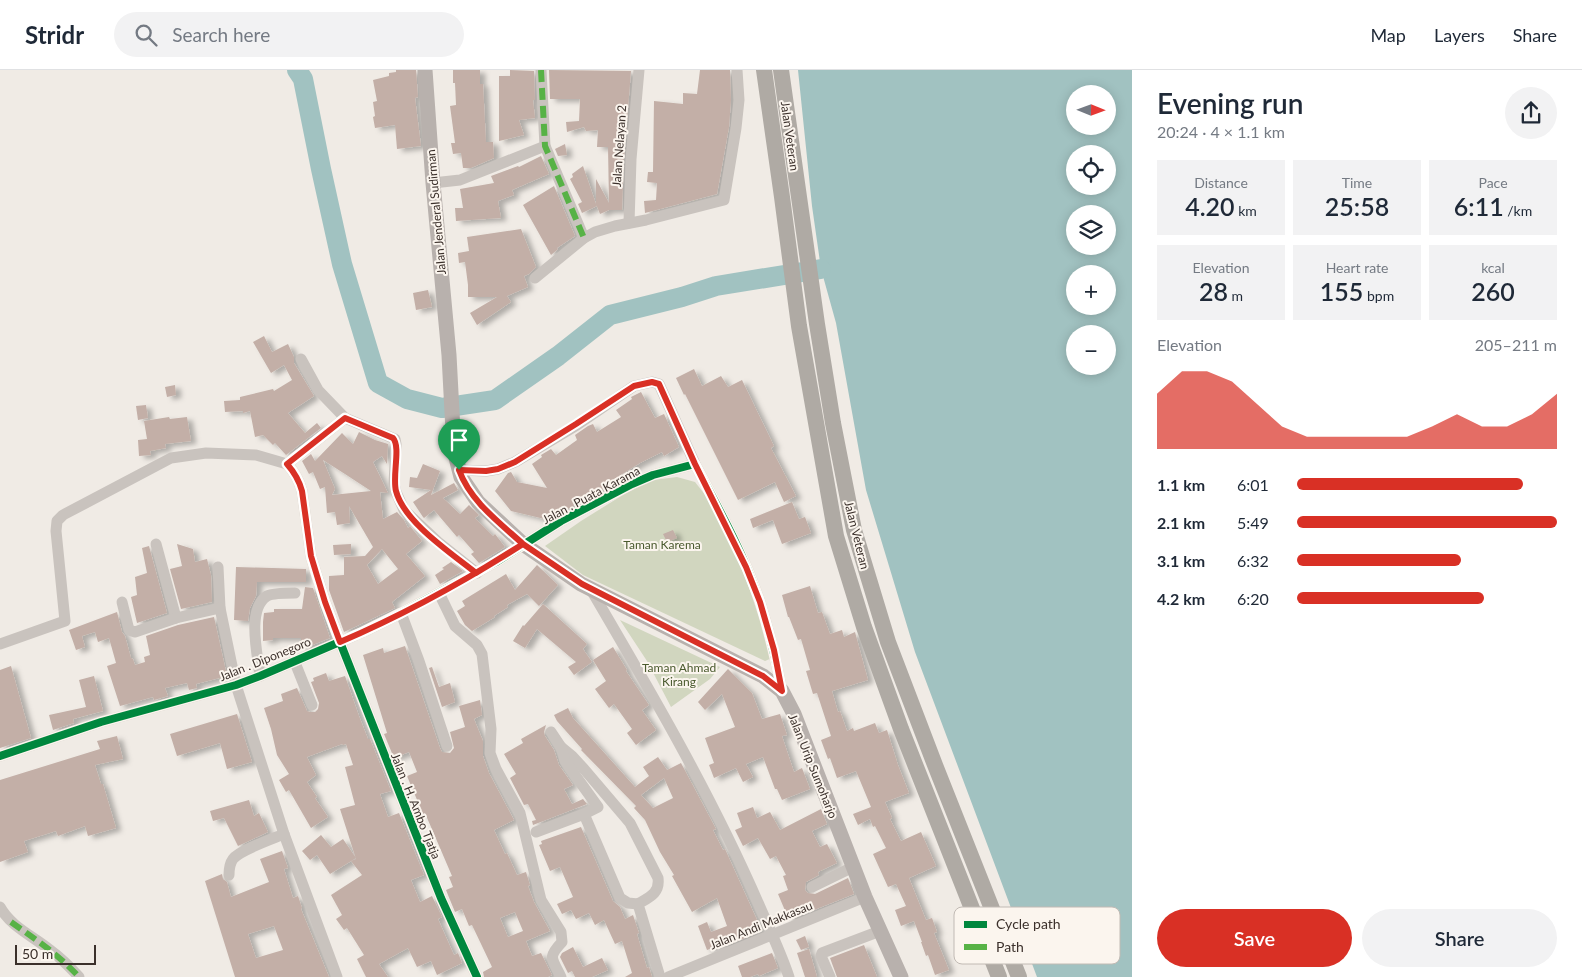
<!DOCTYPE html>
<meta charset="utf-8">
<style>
body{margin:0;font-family:Lato,sans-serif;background:#f2f2f3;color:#1f2937;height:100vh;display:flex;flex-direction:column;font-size:19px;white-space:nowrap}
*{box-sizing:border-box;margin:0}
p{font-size:16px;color:#747a83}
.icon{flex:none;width:28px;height:28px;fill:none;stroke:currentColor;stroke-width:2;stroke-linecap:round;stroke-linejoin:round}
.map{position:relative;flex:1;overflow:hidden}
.sheet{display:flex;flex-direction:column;background:#fff;width:450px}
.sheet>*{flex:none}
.needle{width:32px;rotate:91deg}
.tools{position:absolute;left:1066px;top:15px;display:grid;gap:10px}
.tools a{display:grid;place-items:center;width:50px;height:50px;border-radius:50%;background:#fff;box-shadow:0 2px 12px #0003;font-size:25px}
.scale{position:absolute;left:15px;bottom:12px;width:81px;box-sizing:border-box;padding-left:5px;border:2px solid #3b302b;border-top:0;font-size:14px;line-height:18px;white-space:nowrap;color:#3b302b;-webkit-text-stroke:4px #fbf5ee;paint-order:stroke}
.pin{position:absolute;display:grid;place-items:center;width:42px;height:42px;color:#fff;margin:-51px -21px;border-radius:50% 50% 50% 0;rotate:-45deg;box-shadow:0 0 5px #0007}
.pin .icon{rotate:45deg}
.round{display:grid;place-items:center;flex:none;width:52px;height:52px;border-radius:26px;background:#f2f2f3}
.summary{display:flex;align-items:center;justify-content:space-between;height:85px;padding:0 25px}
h1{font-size:28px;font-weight:600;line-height:38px}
.stats{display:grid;grid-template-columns:repeat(3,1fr);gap:8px;height:85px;padding:5px 25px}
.stats div{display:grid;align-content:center;border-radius:0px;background:#f2f2f3;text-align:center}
.stats b{font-size:25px;font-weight:600}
.stats small{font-size:14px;font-weight:400}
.stats p{font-size:14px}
.chart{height:140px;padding:10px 25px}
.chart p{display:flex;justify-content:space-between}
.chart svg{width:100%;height:90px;margin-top:5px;fill:#d93025;opacity:.7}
.action{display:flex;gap:10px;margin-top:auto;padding:10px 25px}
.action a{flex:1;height:58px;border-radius:30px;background:#d93025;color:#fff;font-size:20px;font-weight:600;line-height:58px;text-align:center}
.action a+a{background:#f2f2f3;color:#1f2937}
ul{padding:0 25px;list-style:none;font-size:16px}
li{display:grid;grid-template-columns:80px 60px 1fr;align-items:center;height:38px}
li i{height:12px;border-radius:6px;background:#d93025}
header{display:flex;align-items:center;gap:30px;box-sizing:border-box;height:70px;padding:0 25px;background:#fff;border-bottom:1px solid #e0e1e3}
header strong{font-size:24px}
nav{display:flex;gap:28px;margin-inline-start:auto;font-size:18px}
.search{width:350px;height:45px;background:#f2f2f3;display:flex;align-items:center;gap:12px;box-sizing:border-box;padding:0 18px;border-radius:28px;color:#747a83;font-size:19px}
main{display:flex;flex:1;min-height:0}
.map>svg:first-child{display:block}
.green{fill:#d1d6bf}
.water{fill:#a1c2c1;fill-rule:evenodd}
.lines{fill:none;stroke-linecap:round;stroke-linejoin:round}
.river{stroke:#a1c2c1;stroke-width:20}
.building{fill:#c3afa7;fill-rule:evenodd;filter:url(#shadow)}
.minor{stroke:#c9c3be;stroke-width:11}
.major{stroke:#b8b1ad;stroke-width:15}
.highway{stroke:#afaaa4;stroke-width:16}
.quiet{stroke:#57b246;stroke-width:6;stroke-dasharray:12 6;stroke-linecap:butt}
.cycleway-casing{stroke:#fbf5ee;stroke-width:11}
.cycleway{stroke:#00873e;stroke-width:8}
.route-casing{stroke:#fff;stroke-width:10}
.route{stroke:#d93025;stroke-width:6}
.labels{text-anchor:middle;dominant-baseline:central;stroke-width:4;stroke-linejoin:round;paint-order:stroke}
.street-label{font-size:12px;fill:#3b302b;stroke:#fbf5ee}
.park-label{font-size:12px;fill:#4a5a2e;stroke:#fbf5ee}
.key{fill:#fbf5ee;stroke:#c1bab4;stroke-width:1}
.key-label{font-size:14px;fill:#3b302b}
</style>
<header>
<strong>Stridr</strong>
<div class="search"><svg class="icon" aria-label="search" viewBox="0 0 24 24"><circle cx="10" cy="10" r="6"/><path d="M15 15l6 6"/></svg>Search here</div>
<nav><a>Map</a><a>Layers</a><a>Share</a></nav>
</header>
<main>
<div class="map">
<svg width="1132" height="907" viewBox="0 0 1132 907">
<defs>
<filter id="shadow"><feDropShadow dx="5.5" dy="3" stdDeviation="2.5" flood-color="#0004"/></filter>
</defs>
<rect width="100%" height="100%" fill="#f0ebe5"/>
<!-- green -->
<g class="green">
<path d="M 677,407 L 695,412 L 714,436 L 743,499 L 770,581 L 772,588 L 765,591 L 583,505 L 545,476 L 581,451 L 626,423 L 653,410 Z"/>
<path d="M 620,550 L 720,597 L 710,609 L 671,637 L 647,591 Z"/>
</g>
<!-- water -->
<path class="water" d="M 798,0 L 1132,0 L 1132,907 L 1037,907 L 915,582 L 866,420 L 836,253 L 821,199 L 812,136 ZM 1075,24 L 1108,24 L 1108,56 L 1075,56 ZM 1075,84 L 1108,84 L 1108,116 L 1075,116 ZM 1075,144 L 1108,144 L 1108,176 L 1075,176 ZM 1075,204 L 1108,204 L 1108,236 L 1075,236 ZM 1075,264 L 1108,264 L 1108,296 L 1075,296 Z"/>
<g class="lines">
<!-- river -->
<path class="river" d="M 297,0 L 303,9 L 321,99 L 342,194 L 378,313 L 407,329 L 442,338 L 495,330 L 558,286 L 610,245 L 682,227 L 716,216 L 821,199"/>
</g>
<!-- building -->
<g class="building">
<path d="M 396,0 L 416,0 L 418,27 L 415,28 L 421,76 L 397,79 L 395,55 L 375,58 L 373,47 L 375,46 L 373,32 L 377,31 L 373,10 L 389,6 L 389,3 L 396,2 Z"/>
<path d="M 453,0 L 480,0 L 480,14 L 483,14 L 486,72 L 493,72 L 494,88 L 471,98 L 463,98 L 461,83 L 453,84 L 451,73 L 455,73 L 450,36 L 456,35 L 455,13 L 453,13 Z"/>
<path d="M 510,0 L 534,1 L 535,30 L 533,30 L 535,48 L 519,50 L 524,65 L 499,71 L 499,6 L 510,6 Z"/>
<path d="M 549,0 L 631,1 L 624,88 L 622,140 L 609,140 L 600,144 L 596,134 L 597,136 L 582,143 L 578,134 L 582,132 L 570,109 L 573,107 L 572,104 L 583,96 L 596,134 L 596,109 L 609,133 L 608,77 L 597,77 L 598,60 L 586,61 L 584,57 L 567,62 L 566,52 L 579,51 L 580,29 L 550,29 Z"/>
<path d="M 700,0 L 730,0 L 731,30 L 729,57 L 717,124 L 645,143 L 644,131 L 656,130 L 657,113 L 647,112 L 648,102 L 653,102 L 654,31 L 683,34 L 683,23 L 697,24 Z"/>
<path d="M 565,74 L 567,85 L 558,86 L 555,79 Z"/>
<path d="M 541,86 L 549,104 L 512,120 L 514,125 L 498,131 L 501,148 L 456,151 L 455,138 L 463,138 L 460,119 L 494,113 L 491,106 L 518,96 L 519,97 Z"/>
<path d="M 554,116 L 575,166 L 557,178 L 558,179 L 551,185 L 523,135 Z"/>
<path d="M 521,159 L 536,197 L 529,204 L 524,206 L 528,217 L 507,226 L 511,232 L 477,255 L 470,243 L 497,227 L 468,227 L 468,215 L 465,192 L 459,193 L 458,183 L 469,181 L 467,167 Z"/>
<path d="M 428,220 L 432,237 L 416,240 L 413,223 Z"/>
<path d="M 264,266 L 272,282 L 288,274 L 294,287 L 294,293 L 314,326 L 288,343 L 305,363 L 317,353 L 321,358 L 286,385 L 275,373 L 273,375 L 263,365 L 255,367 L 250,341 L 243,343 L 243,341 L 225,342 L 224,331 L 240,330 L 240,327 L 273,319 L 274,321 L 292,310 L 284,295 L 271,303 L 253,272 Z"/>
<path d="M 694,299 L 702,316 L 721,306 L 728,317 L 742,310 L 774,376 L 771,378 L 796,426 L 784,432 L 775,412 L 738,430 L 685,324 L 684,325 L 676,308 Z"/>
<path d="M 175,315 L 176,325 L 167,327 L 165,317 Z"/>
<path d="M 641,322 L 655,348 L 664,344 L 679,377 L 664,386 L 662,382 L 640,393 L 619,406 L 621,408 L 549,450 L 511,441 L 495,421 L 508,403 L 511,402 L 517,412 L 547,418 L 532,394 L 542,387 L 541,385 L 551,379 L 556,385 L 577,370 L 575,365 L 588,356 L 593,354 L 597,362 L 621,347 L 616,340 L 632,329 L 631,327 Z"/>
<path d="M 146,335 L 148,348 L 138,350 L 136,336 Z"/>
<path d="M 169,347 L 170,349 L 187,347 L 191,371 L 165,374 L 166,378 L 150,381 L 151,385 L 139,386 L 138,370 L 147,369 L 144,351 Z"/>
<path d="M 359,362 L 375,370 L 388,374 L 387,394 L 382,386 L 373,392 L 388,423 L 380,422 L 383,449 L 397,442 L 404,450 L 408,458 L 410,456 L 422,471 L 406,484 L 425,506 L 392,532 L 395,538 L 344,562 L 329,520 L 329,506 L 344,505 L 344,487 L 365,486 L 373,477 L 349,436 L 350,453 L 337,455 L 335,442 L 327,443 L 325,417 L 320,419 L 313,402 L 309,404 L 302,391 L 311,384 L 315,391 L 342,363 L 353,374 ZM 323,390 L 345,404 L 371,421 L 332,425 L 335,419 ZM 382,479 L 398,499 L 378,514 L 367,495 Z"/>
<path d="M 423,394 L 440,401 L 431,425 L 454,413 L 458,420 L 443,428 L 460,444 L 469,435 L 479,445 L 475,448 L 493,466 L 495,464 L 505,477 L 479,493 L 471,484 L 474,482 L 459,465 L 457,467 L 434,440 L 424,448 L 423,447 L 413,432 L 431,420 L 409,417 L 410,407 L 417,408 Z"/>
<path d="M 792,432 L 799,449 L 805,447 L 811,463 L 782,474 L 773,450 L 753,458 L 750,449 Z"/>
<path d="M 673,460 L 677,468 L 667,472 L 663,464 Z"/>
<path d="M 177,474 L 193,479 L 195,492 L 207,489 L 211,505 L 212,532 L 181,539 L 170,499 L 182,496 Z"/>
<path d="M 351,474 L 351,484 L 334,485 L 333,475 Z"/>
<path d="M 149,476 L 167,543 L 137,553 L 131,527 L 137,525 L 135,507 L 147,503 L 142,478 Z"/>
<path d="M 451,492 L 463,501 L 440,514 L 435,505 L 444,499 L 442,498 Z"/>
<path d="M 537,495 L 558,515 L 539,536 L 527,524 L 507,535 L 508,537 L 494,546 L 495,547 L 472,561 L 465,555 L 457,541 L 465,536 L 462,531 L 506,504 L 515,520 Z"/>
<path d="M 236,497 L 306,499 L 306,512 L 257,512 L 256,526 L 250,538 L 248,551 L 234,550 Z"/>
<path d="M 810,516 L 818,543 L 822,542 L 830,564 L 842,560 L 844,567 L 855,562 L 868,610 L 832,621 L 838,642 L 840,641 L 847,661 L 853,658 L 854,661 L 875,653 L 879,663 L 887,660 L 898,695 L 909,723 L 885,732 L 892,748 L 890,749 L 901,771 L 921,762 L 936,796 L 909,808 L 926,850 L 932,848 L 937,862 L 934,863 L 949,900 L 935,905 L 928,885 L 926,886 L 921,872 L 922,872 L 914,851 L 901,856 L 895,840 L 906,836 L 896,814 L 888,817 L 873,784 L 886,778 L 875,756 L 873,757 L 870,749 L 858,755 L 853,744 L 871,737 L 856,701 L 837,708 L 830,688 L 828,689 L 821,670 L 831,666 L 817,623 L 813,624 L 806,601 L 810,600 L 801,569 L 798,570 L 789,547 L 788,547 L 782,525 Z"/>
<path d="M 305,517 L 313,518 L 330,568 L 305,578 L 301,578 L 301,568 L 273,568 L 273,570 L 263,571 L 263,552 L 264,543 L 274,542 L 274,539 L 302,539 Z"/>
<path d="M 543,534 L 587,574 L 583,579 L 592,592 L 574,605 L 568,597 L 576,592 L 537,559 L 525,578 L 513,571 L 523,555 L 524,556 Z"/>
<path d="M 117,542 L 122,562 L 125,566 L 131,588 L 133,589 L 135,595 L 145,592 L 144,587 L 150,585 L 146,566 L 178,555 L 214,547 L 227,606 L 196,614 L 197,618 L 189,620 L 187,613 L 165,618 L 168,626 L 154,630 L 153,627 L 120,636 L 107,596 L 116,593 L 109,568 L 98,572 L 95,562 L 82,566 L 85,577 L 76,580 L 69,560 Z"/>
<path d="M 405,576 L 440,678 L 442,682 L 450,683 L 454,678 L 450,662 L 465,657 L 459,636 L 480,630 L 482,645 L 474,649 L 483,671 L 483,686 L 489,703 L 514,750 L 494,760 L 505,784 L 507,783 L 517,805 L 526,802 L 530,815 L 528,816 L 534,832 L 550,861 L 526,871 L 532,886 L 541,883 L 552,905 L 548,907 L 484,907 L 483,902 L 492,897 L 472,855 L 469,856 L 462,839 L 455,842 L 448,825 L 446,820 L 453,817 L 449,807 L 452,806 L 425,743 L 423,744 L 407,706 L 417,702 L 409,682 L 394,688 L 384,664 L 387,663 L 363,585 L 383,578 L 384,583 ZM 515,842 L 523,861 L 508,867 L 500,848 Z"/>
<path d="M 613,577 L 627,600 L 626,601 L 649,635 L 642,640 L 656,660 L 636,675 L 627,663 L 632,659 L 614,634 L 609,638 L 595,619 L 606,611 L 593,590 Z"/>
<path d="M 11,596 L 31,668 L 0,678 L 0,600 Z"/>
<path d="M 432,597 L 439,617 L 450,613 L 455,632 L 442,637 L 429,598 Z"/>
<path d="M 728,599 L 752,623 L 762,649 L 780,644 L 787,665 L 782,666 L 794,702 L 802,698 L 810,719 L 782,730 L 777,719 L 775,719 L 763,687 L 746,694 L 753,707 L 743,712 L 736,698 L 714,708 L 709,695 L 714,693 L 705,668 L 735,657 L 722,624 L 705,640 L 698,632 Z"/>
<path d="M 326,603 L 329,611 L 345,606 L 359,646 L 368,669 L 370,669 L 391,721 L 380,724 L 388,747 L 399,743 L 424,805 L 411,810 L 420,832 L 432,826 L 442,847 L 438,849 L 454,885 L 458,883 L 462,893 L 437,905 L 431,891 L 417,897 L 408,878 L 379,894 L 388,907 L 366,907 L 357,889 L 364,885 L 347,858 L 344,860 L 336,849 L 342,845 L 331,825 L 362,805 L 351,791 L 356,789 L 340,739 L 355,735 L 345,697 L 353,695 L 346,674 L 343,675 L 342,674 L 307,687 L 316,705 L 307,712 L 317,727 L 315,728 L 328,747 L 311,758 L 289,720 L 286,722 L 279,710 L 289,704 L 277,685 L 271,659 L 264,638 L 283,631 L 281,624 L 297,618 L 307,641 L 310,642 L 315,642 L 318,639 L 319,633 L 311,612 L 314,611 L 313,608 Z"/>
<path d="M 94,606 L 103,641 L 73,649 L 74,653 L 53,660 L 49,645 L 86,637 L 79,610 Z"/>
<path d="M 568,638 L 573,648 L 635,717 L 649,706 L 643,697 L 658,687 L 667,700 L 681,693 L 716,759 L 713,760 L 723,780 L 725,779 L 762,861 L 723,877 L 722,875 L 707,880 L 698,856 L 707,852 L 711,862 L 727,856 L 717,828 L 692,842 L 672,806 L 674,805 L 660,782 L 645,750 L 634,738 L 636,736 L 581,680 L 582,679 L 557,651 L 554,645 ZM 664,708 L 673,728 L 653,738 L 641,725 Z"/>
<path d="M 237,644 L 252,692 L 227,699 L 220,673 L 177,686 L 170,664 Z"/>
<path d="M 546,655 L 544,662 L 545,666 L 554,680 L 559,695 L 573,715 L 564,719 L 572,734 L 583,729 L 587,734 L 533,755 L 532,751 L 536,750 L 528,734 L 524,735 L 510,708 L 516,704 L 504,684 L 523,673 L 521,669 Z"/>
<path d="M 117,666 L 123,689 L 95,695 L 101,714 L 103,714 L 116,758 L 88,766 L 85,756 L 58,766 L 56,761 L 24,771 L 28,782 L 0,792 L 0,710 L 100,679 L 97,671 Z"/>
<path d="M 249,730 L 254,746 L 259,743 L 268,762 L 238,776 L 224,748 L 213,751 L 210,741 Z"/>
<path d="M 753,737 L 757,748 L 770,742 L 780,760 L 821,739 L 827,754 L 812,761 L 820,777 L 827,774 L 837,793 L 818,802 L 819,805 L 806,812 L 805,820 L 808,823 L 815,824 L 848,808 L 854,824 L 789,850 L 778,824 L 788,820 L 783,806 L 786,805 L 776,786 L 770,789 L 758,768 L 743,776 L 735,760 L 742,757 L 737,743 Z"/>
<path d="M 581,757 L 613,831 L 620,837 L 625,849 L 633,845 L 639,863 L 637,864 L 647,898 L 649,897 L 652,907 L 625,907 L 632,903 L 622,871 L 615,874 L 604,850 L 595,855 L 589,843 L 576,849 L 571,840 L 562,844 L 557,834 L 573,827 L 560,797 L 550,801 L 539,775 L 542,774 L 541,771 Z"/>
<path d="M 321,765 L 331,777 L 343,769 L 356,788 L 330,804 L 317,785 L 310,790 L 302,781 Z"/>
<path d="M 282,781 L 288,798 L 284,799 L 293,828 L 298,826 L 302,838 L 301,839 L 329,907 L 235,907 L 205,811 L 222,804 L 223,809 L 227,812 L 231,827 L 269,812 L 260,789 ZM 274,856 L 283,880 L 256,888 L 248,864 Z"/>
<path d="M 805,866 L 809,877 L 801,880 L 796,870 Z"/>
<path d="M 864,875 L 877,907 L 837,907 L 830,888 Z"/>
<path d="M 573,877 L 583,897 L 602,888 L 608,900 L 592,907 L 575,907 L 572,901 L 568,903 L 560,887 L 562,883 Z"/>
<path d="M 809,879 L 817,907 L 805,907 L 797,883 Z"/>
<path d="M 772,883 L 778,898 L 759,906 L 758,904 L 750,907 L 742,907 L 738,896 Z"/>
</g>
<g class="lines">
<!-- minor -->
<g class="minor">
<path d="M 541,0 L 545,76 L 584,168"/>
<path d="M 433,113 L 460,110 L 545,76"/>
<path d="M 629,153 L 631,89 L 639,0"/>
<path d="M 535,208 L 584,168 L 595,162 L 615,156 L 646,150 L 724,130 L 736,58 L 739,30 L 737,0"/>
<path d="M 301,289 L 318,320 L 345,348 L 395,369 L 396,374 L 394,414 L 396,422 L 404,440 L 438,472 L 477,503"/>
<path d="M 345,348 L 287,394 C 295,402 299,410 302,421 L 311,487 L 325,532 L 340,572 L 441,828 L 477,907"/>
<path d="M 459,400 L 486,401 L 498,399 L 515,392 L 577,355 L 634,316 L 652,312 L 659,314 L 695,394"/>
<path d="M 156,474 L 176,548"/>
<path d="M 218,497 L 220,538 L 236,615 L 284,764 L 337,907"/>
<path d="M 590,518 C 651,622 712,726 760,837 C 770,860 781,883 789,907"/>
<path d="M 439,523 L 455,556 L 477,575 L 482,584 L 491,659 L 490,683 L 496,699 L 520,743 L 541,830 L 561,862 L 562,872 C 547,888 552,888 561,907"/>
<path d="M 122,532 L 129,560 L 135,562 L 176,548 L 220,538"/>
<path d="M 401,543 L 419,591 L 447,676"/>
<path d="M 0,574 L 65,551 L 56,461 L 57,451 L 63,445 L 171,388 L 206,383 L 256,385 L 287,394"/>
<path d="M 294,590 L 312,635"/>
<path d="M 260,606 C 258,586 246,539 267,526 C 273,523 288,523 295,523"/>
<path d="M 561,677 L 572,686 L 584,699 L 630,753 L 658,808 C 660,823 650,827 638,834 L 660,907"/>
<path d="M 0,686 L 101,652 L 236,615 L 260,606 L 363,562 L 401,543 L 496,492 L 561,451 L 632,414 L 653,405 L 695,394 C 719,439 744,484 760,532 C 769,561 776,591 782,621"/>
<path d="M 584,744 L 620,828 L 628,833 L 638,834"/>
<path d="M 536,762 L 584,744 L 598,737 L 565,691 L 561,677 L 551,662"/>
<path d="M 229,805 C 229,800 230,793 233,789 C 240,780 272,769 284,764"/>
<path d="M 812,817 L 853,797"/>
<path d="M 0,837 C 11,857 33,866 50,880 C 61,888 70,897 79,907"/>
<path d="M 668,907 L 865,827"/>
<path d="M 830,907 L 821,886 L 822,883 L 880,861"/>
</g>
<!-- major -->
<path class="major" d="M 425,0 L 433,113 L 449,285 L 454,380 L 461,407 L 478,432 L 523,474 L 581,514 L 763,606 L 782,621 L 794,644 L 865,827 L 901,907"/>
<!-- highway -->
<g class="highway">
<path d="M 764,0 L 782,127 L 799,256 L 836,466 L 864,557 L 901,659 L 999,907"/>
<path d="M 781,0 L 817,254 L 833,353 L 854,460 L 888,572 L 935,695 L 1019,907"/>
</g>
<!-- quiet -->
<g class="quiet">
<path d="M 541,0 L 545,76 L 584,168"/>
<path d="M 11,852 C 35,869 59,885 79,907"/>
</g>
<!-- cycleway casing -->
<g class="cycleway-casing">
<g id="cycleway">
<path d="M 345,348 L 287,394 C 295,402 299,410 302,421 L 311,487 L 325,532 L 340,572 L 441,828 L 477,907"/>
<path d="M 0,686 L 101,652 L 236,615 L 260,606 L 363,562 L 401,543 L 496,492 L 561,451 L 632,414 L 653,405 L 695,394 C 719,439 744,484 760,532 C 769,561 776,591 782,621"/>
</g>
</g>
<!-- cycleway -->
<use href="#cycleway" class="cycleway"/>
</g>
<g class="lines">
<!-- route casing -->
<g class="route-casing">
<path id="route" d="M 459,400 C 470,431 500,453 523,474 L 476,503 C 451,483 404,452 396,421 C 392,406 401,377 393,368 L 345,348 L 287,394 C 295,403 299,410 302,421 L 311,486 L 325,532 L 340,572 C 403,545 465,511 523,474 L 582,514 L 763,606 L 782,621 L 774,580 L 760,532 L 746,497 L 695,394 L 659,314 L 652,312 L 634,316 L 576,354 L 515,392 L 498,399 L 486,401 L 459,400"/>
</g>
<!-- route -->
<use href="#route" class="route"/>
</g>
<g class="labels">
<!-- street labels -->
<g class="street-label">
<text transform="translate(790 66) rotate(82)">Jalan Veteran</text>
<text transform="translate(619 76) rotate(-86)">Jalan Nelayan 2</text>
<text transform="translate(436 142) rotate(-95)">Jalan Jenderal Sudirman</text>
<text transform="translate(591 425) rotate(-28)">Jalan . Puata Karama</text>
<text transform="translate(857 465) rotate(76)">Jalan Veteran</text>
<text transform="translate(265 589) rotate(-22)">Jalan . Diponegoro</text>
<text transform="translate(813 696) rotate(68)">Jalan Urip Sumoharjo</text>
<text transform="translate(416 736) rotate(68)">Jalan . H. Ambo Tjatja</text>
<text transform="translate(761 855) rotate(-22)">Jalan Andi Makkasau</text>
</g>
<!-- park labels -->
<g class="park-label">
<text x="662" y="474">Taman Karema</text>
<text x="679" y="597">Taman Ahmad<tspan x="679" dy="14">Kirang</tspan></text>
</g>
</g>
<!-- legend -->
<rect x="954" y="837" width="166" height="57" rx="8" class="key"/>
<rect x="964" y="851" width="23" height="7" fill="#00873e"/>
<rect x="964" y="874" width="23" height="6" fill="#57b246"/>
<g class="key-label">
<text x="996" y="859">Cycle path</text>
<text x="996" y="882">Path</text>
</g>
</svg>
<div class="tools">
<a><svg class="needle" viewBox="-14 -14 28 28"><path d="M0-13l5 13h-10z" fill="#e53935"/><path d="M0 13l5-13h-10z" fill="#747a83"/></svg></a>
<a><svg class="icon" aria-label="locate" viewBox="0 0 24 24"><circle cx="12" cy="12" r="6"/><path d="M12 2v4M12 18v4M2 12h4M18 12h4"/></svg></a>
<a><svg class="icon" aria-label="layers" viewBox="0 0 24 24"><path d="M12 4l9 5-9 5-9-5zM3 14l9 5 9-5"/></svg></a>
<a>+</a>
<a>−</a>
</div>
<div class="scale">50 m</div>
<div class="pin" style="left:459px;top:400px;background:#1e9e55"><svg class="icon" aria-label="arrive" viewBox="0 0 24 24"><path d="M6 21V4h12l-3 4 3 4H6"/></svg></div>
</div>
<section class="sheet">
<div class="summary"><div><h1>Evening run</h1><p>20:24 · 4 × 1.1 km</p></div><a class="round"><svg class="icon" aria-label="share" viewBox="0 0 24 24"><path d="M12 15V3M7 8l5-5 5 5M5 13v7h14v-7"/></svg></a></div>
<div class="stats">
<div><p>Distance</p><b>4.20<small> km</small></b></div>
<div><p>Time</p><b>25:58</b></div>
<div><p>Pace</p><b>6:11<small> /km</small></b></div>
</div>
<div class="stats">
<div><p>Elevation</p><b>28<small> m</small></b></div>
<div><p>Heart rate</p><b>155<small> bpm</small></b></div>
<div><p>kcal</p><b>260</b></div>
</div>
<div class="chart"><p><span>Elevation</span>205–211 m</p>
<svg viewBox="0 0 160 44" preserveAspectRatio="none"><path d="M0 44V17L10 6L20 6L30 11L40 22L50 33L60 38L70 38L80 38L90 38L100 38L110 33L120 27L130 33L140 33L150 27L160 17V44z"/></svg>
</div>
<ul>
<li><b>1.1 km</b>6:01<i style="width:87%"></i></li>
<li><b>2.1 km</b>5:49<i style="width:100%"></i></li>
<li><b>3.1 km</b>6:32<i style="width:63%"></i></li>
<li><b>4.2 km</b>6:20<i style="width:72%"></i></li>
</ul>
<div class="action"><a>Save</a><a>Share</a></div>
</section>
</main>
